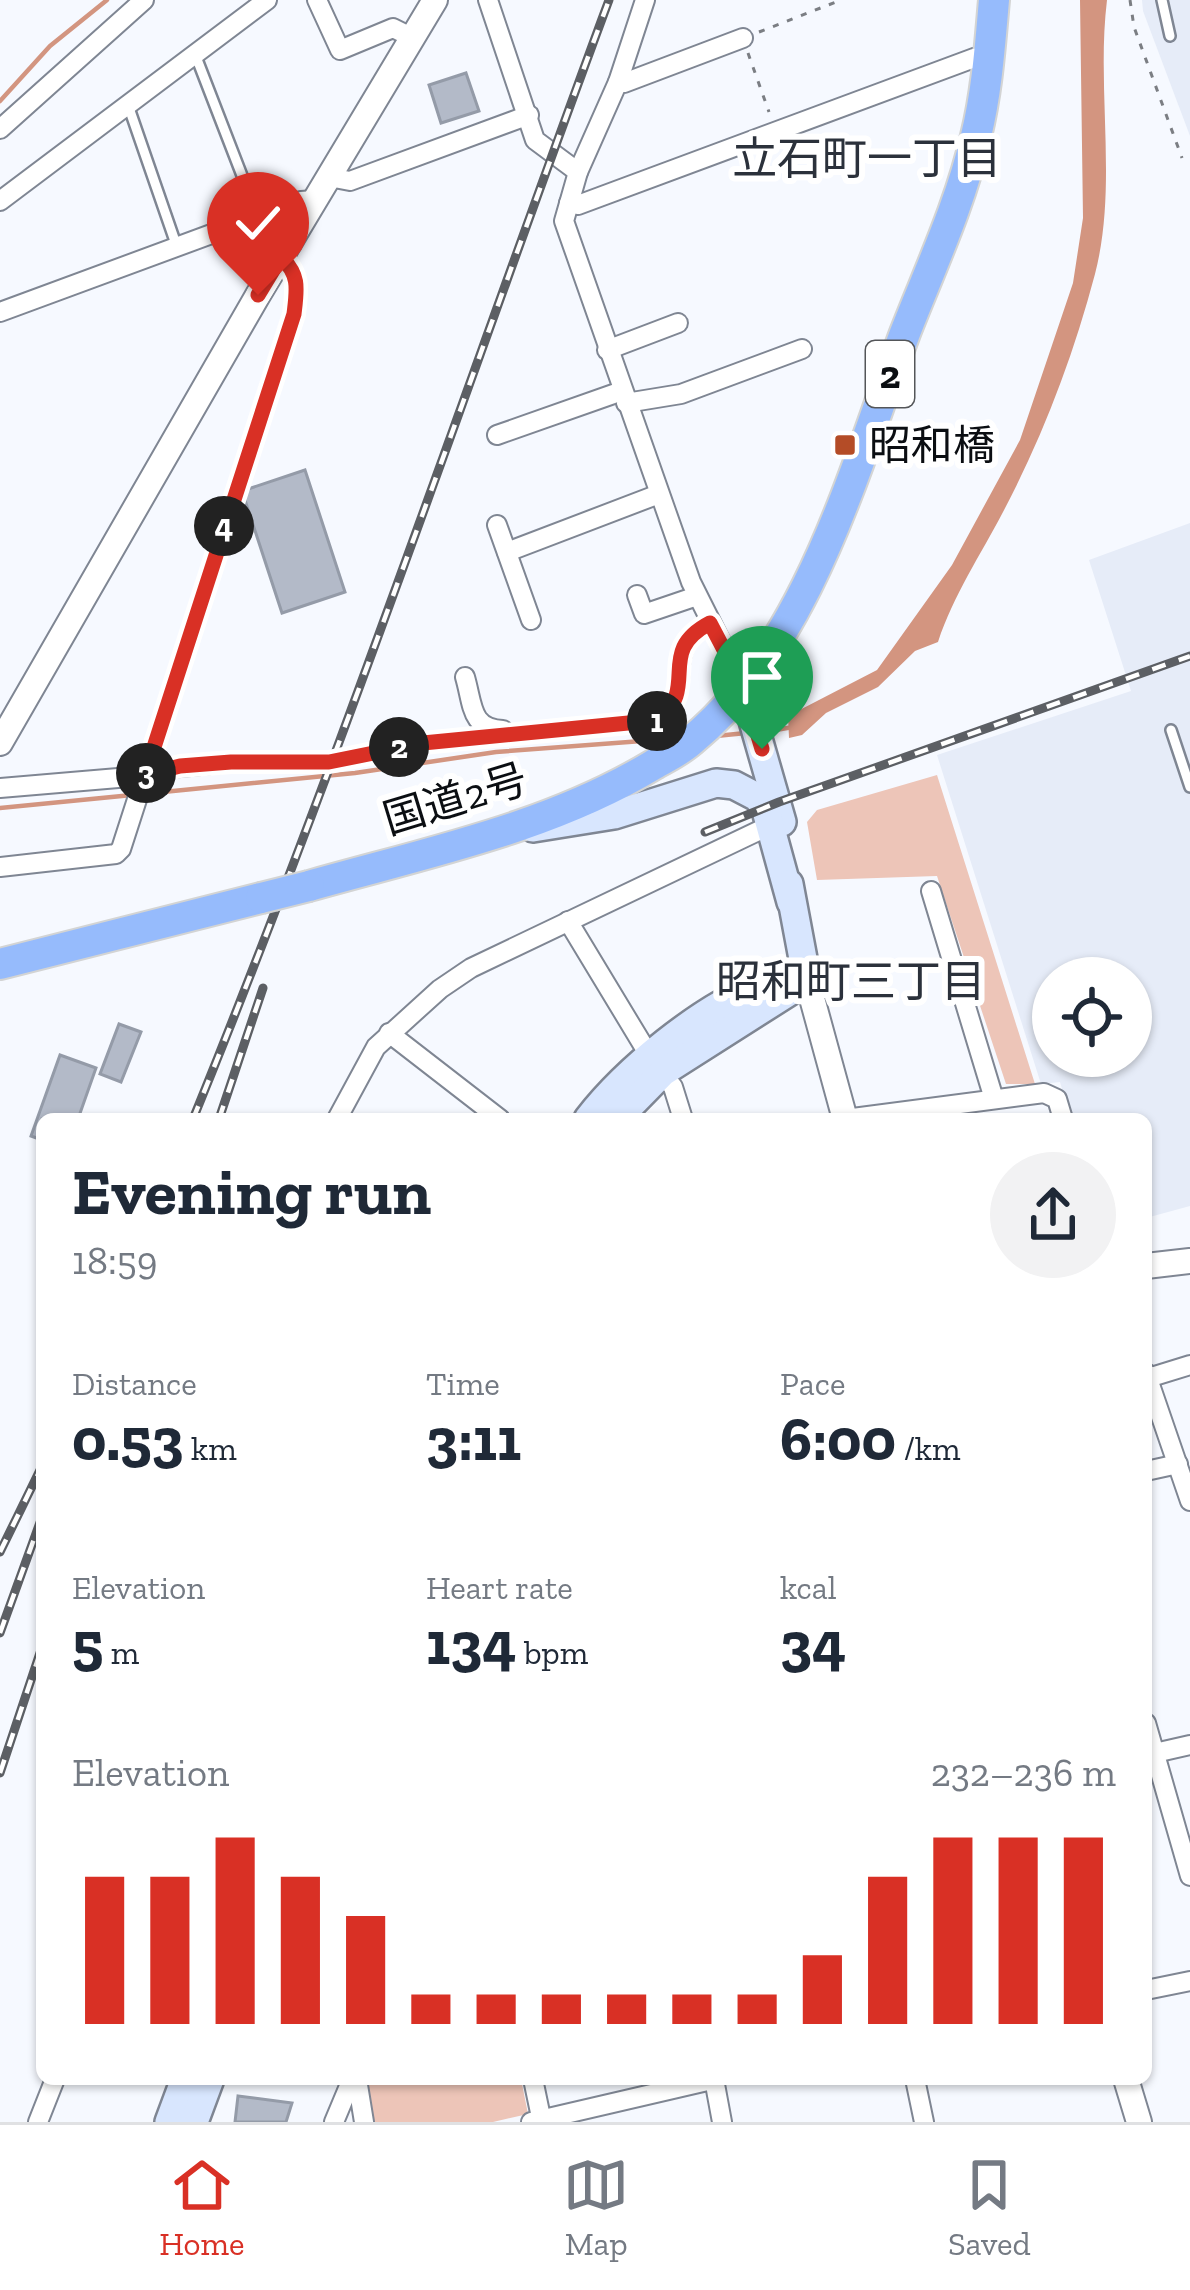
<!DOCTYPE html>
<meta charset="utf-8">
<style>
body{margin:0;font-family:"Zilla Slab","Noto Sans JP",serif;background:#f2f2f3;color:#1f2937;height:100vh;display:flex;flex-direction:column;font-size:45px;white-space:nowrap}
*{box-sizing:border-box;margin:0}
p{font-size:39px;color:#747a83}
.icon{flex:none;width:66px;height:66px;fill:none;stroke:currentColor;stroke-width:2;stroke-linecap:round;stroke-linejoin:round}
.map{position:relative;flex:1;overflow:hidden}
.drawer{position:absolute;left:36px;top:1113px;width:1116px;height:972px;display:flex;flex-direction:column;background:#fff;border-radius:18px;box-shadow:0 3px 9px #0004}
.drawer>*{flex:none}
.controls{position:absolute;left:1032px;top:957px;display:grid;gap:24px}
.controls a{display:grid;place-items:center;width:120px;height:120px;border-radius:50%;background:#fff;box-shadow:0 3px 9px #0004;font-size:60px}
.pin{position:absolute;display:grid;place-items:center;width:102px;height:102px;color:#fff;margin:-123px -51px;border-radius:50% 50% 50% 0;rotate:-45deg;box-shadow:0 0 12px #0007}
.pin .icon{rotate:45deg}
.km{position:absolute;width:60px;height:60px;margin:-30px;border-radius:50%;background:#222;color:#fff;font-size:33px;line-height:60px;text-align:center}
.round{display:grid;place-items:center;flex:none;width:126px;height:126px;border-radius:63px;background:#f2f2f3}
.head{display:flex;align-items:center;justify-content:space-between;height:204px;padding:0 36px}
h1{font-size:66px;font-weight:700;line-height:90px}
.metrics{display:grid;grid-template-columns:repeat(3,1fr);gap:18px;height:204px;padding:12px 36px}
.metrics div{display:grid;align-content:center}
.metrics b{font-size:60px;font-weight:700}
.metrics small{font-size:33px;font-weight:400}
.metrics p{font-size:33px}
.chart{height:336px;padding:24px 36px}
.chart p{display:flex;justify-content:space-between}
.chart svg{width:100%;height:216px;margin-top:12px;stroke:#d93025;stroke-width:6}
.tabs{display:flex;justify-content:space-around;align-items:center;height:168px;border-top:3px solid #e0e1e3;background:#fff;font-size:33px;color:#747a83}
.tabs a{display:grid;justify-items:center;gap:6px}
.tabs .active{color:#d93025}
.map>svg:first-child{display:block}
.built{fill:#e6ecf8;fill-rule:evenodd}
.green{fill:#edc5b8}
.water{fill:#d39580}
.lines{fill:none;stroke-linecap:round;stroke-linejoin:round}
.stream{stroke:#d39580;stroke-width:4.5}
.building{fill:#b3bac8;stroke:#949ba8;stroke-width:3}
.service-casing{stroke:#7f8693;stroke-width:14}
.minor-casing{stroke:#7f8693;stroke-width:22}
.tertiary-casing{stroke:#7f8693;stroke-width:28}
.secondary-casing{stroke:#7f8693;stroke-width:32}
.trunk-casing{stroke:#d3d4d4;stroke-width:34}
.path{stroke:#7b7e83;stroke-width:3;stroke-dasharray:6 9;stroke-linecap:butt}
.service{stroke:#fff;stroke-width:9}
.minor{stroke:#fff;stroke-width:18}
.tertiary{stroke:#fff;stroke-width:24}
.secondary{stroke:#d8e6fe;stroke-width:27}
.trunk{stroke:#96bbfc;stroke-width:30}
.rail-casing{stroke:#5c5f64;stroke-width:9}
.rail{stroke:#fff;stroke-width:4.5;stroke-dasharray:14;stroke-linecap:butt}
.trunk-bridge-casing{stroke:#d3d4d4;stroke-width:34;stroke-linecap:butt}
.trunk-bridge{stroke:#96bbfc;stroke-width:30}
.route-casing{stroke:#fff;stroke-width:24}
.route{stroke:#d93025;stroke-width:15}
.poi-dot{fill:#b44c27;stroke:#fff;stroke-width:4.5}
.labels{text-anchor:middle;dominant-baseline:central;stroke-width:12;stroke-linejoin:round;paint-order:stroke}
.shield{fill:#fff;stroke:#545659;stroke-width:3}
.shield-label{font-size:39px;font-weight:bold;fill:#0b0e12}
.poi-label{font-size:42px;fill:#0b0e12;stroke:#fff;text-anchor:start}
.street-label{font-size:42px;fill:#0b0e12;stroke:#fff}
.neighbourhood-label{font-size:45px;fill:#2b313b;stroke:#fff}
</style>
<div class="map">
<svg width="1190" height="2122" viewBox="0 0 1190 2122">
<rect width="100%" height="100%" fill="#f6f9ff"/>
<!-- built -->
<g class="built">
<path d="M 1142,0 L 1190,0 L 1190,136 L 1143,11 Z"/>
<path d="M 1190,523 L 1190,1206 L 1146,1218 L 1146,1119 L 1071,1119 L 1060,1082 L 1041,1084 L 937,755 L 1131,691 L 1089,560 ZM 1053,978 L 1131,978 L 1131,1056 L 1053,1056 Z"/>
</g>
<!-- green -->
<g class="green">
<path d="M 937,775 L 1035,1084 L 1006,1084 L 937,876 L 817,880 L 807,822 L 817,810 Z"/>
<path d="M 362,2079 L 521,2079 L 528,2114 L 493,2122 L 371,2122 Z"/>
</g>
<!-- water -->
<path class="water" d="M 1080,0 L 1107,0 C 1096,90 1118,185 1095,274 C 1073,357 1043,436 1003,512 C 980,556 954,594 938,642 L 915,651 L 878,687 L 826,713 L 802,735 L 789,738 L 788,716 L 877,670 L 952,565 L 1020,440 L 1073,283 L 1083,218 Z"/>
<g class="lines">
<!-- stream -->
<g class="stream">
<path d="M 0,101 L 50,46 L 107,0"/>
<path d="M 770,731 L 793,727"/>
<path d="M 716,736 L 746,733"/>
<path d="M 143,794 L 355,773 L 496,752 L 669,739"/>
<path d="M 0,808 L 132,795"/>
</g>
</g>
<!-- building -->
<g class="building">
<path d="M 466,73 L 479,111 L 441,123 L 429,85 Z"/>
<path d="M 305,470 L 345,592 L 282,613 L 242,491 Z"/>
<path d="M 119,1024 L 141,1032 L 121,1082 L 100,1074 Z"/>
<path d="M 60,1055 L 96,1068 L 78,1119 L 42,1119 L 42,1140 L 31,1136 Z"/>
<path d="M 238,2096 L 292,2103 L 286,2122 L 235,2122 Z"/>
</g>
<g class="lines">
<!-- service casing -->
<g class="service-casing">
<g id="service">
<path d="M 1162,0 L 1170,36"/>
<path d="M 195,54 L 258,217"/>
<path d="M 128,105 L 177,247"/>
<path d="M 1171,730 L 1190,787"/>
</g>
</g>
<!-- minor casing -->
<g class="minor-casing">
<g id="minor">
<path d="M 317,0 L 340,50 L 393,28 L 413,38"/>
<path d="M 488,0 L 535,140 L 578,172"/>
<path d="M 743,38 L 624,83 L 618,82 L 578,172 L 564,221 L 691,582 L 743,686"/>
<path d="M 618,82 L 645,0"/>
<path d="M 0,129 L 144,0"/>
<path d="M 329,177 L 350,181 L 529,115"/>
<path d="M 0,201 L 267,0"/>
<path d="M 569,203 L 578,205 L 974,58 L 989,56"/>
<path d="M 0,312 L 301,201 L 315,200"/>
<path d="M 607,350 L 678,323"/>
<path d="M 626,403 L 681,394 L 802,349"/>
<path d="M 497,435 L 622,391"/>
<path d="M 497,525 L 531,620"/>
<path d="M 507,552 L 659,494"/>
<path d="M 637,595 L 644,614 L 697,596"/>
<path d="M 465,677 C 473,704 470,729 503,730"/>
<path d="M 423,743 L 659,720 C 700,685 656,652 710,623"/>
<path d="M 0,788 L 130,777 L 160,769 L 231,762 L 305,763"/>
<path d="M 0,867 L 116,854 L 121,849 L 294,313 C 297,289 300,275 281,257"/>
<path d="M 931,891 L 994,1099"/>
<path d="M 568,921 L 649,1055 L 673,1087 L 683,1119"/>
<path d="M 389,1033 L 500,1119"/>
<path d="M 337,1119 L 376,1047 L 440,989 L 471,968 L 779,821"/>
<path d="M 845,1119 L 1044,1093 L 1057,1099 L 1063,1119"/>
<path d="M 1146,1373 L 1190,1501"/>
<path d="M 1148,1378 L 1190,1365"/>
<path d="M 1146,1471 L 1178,1464"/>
<path d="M 1146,1723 L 1190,1876"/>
<path d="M 1146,1755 L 1190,1745"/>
<path d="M 1146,1990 L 1190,1981"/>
<path d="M 357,2079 L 364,2122"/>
<path d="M 533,2079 L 542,2122"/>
<path d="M 714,2079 L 722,2122"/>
<path d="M 915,2079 L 924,2122"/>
<path d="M 38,2122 L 55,2079"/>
<path d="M 334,2122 L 352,2079"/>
<path d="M 531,2122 L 716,2079"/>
</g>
</g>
<!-- tertiary casing -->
<g class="tertiary-casing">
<g id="tertiary">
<path d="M 0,743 L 258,295 L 435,0"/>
<path d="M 807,980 L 845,1119"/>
<path d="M 1146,1266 L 1190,1261"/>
<path d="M 1126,2079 L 1139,2122"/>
</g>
</g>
<!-- secondary casing -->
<g class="secondary-casing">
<g id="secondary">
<path d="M 743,686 L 782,822"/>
<path d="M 533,828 L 614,815 L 716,783 L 734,785 L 757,797 L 765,807 L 791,902"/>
<path d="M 789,884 L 807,980"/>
<path d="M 588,1119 C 625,1071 702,1007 760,986 C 773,981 792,982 807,980"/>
<path d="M 617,1119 L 663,1072 L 803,983"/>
<path d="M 169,2122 L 185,2079"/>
<path d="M 194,2122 L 210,2079"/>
</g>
</g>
<!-- trunk casing -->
<g class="trunk-casing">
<g id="trunk">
<path d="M 309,886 C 425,853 549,828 653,765 C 665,758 680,751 691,741 C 808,645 854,470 905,333 C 930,269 961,203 976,136 C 987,91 990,45 994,0"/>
<path d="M 0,964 L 261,898"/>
</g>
</g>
<!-- path -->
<g class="path">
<path d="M 1130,0 L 1134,27 L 1182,158"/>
<path d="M 759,32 L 841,0"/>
<path d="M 748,53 L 769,112"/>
<path d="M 325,762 L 404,746"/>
</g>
<!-- service -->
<use href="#service" class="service"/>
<!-- minor -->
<use href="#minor" class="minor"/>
<!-- tertiary -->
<use href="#tertiary" class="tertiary"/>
<!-- secondary -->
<use href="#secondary" class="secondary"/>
<!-- trunk -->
<use href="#trunk" class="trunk"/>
<!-- rail casing -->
<g class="rail-casing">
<g id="rail">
<path d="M 705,832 L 779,802 L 1190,656"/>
<path d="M 193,1119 C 343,751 471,373 609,0"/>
<path d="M 219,1119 L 263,988"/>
<path d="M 0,1552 L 42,1466"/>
<path d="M 0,1633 L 42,1517"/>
<path d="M 0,1773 L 42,1647"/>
</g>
</g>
<!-- rail -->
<use href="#rail" class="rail"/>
<!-- trunk-bridge casing -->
<g class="trunk-bridge-casing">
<path id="trunk-bridge" d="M 261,898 L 309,886"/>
</g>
<!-- trunk-bridge -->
<use href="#trunk-bridge" class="trunk-bridge"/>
</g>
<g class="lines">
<!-- route casing -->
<g class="route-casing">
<path id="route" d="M 258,295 L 281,257 C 300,275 297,289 294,314 L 145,775 L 180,766 L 231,762 L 329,762 L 423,743 L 659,720 C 700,685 655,652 710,623 L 743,686 L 762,749"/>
</g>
<!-- route -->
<use href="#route" class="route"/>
</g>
<!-- markers -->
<rect class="poi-dot" x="833" y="433" width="24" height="24" rx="6"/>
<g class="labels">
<!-- shield labels -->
<rect class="shield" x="866" y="341" width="48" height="66" rx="9"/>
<g class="shield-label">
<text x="890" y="374">2</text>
</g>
<!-- poi labels -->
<g class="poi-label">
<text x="869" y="445">昭和橋</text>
</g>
<!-- street labels -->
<g class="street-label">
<text transform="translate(455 799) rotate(-17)">国道2号</text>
</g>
<!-- neighbourhood labels -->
<g class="neighbourhood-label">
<text x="867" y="159">立石町一丁目</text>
<text x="851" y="982">昭和町三丁目</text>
</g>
</g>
</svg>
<div class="controls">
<a><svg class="icon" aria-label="locate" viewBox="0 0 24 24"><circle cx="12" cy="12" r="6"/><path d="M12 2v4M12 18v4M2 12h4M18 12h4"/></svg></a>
</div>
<div class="pin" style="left:762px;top:749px;background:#1e9e55"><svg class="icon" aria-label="arrive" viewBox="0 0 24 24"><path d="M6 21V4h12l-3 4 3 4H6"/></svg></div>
<div class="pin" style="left:258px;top:295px;background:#d93025"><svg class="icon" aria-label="check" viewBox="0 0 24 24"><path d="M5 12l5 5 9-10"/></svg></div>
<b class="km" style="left:657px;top:721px">1</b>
<b class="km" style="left:399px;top:747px">2</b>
<b class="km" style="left:146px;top:773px">3</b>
<b class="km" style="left:224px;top:526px">4</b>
<section class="drawer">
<div class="head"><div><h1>Evening run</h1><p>18:59</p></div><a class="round"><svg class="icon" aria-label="share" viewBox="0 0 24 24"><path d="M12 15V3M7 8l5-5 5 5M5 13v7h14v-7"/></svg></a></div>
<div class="metrics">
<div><p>Distance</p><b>0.53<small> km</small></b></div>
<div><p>Time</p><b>3:11</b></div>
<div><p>Pace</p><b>6:00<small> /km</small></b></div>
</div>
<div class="metrics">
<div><p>Elevation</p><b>5<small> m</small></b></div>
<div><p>Heart rate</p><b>134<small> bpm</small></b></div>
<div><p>kcal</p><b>34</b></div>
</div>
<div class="chart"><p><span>Elevation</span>232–236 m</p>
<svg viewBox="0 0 160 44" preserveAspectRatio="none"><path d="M5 44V14M15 44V14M25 44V6M35 44V14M45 44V22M55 44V38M65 44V38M75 44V38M85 44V38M95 44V38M105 44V38M115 44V30M125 44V14M135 44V6M145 44V6M155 44V6"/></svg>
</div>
</section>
</div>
<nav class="tabs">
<a class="active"><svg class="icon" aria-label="home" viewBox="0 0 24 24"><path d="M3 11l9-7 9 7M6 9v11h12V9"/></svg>Home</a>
<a><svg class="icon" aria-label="map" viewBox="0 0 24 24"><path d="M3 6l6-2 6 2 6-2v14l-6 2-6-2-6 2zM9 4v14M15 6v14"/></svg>Map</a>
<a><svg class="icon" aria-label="saved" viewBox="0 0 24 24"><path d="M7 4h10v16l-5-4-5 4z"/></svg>Saved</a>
</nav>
